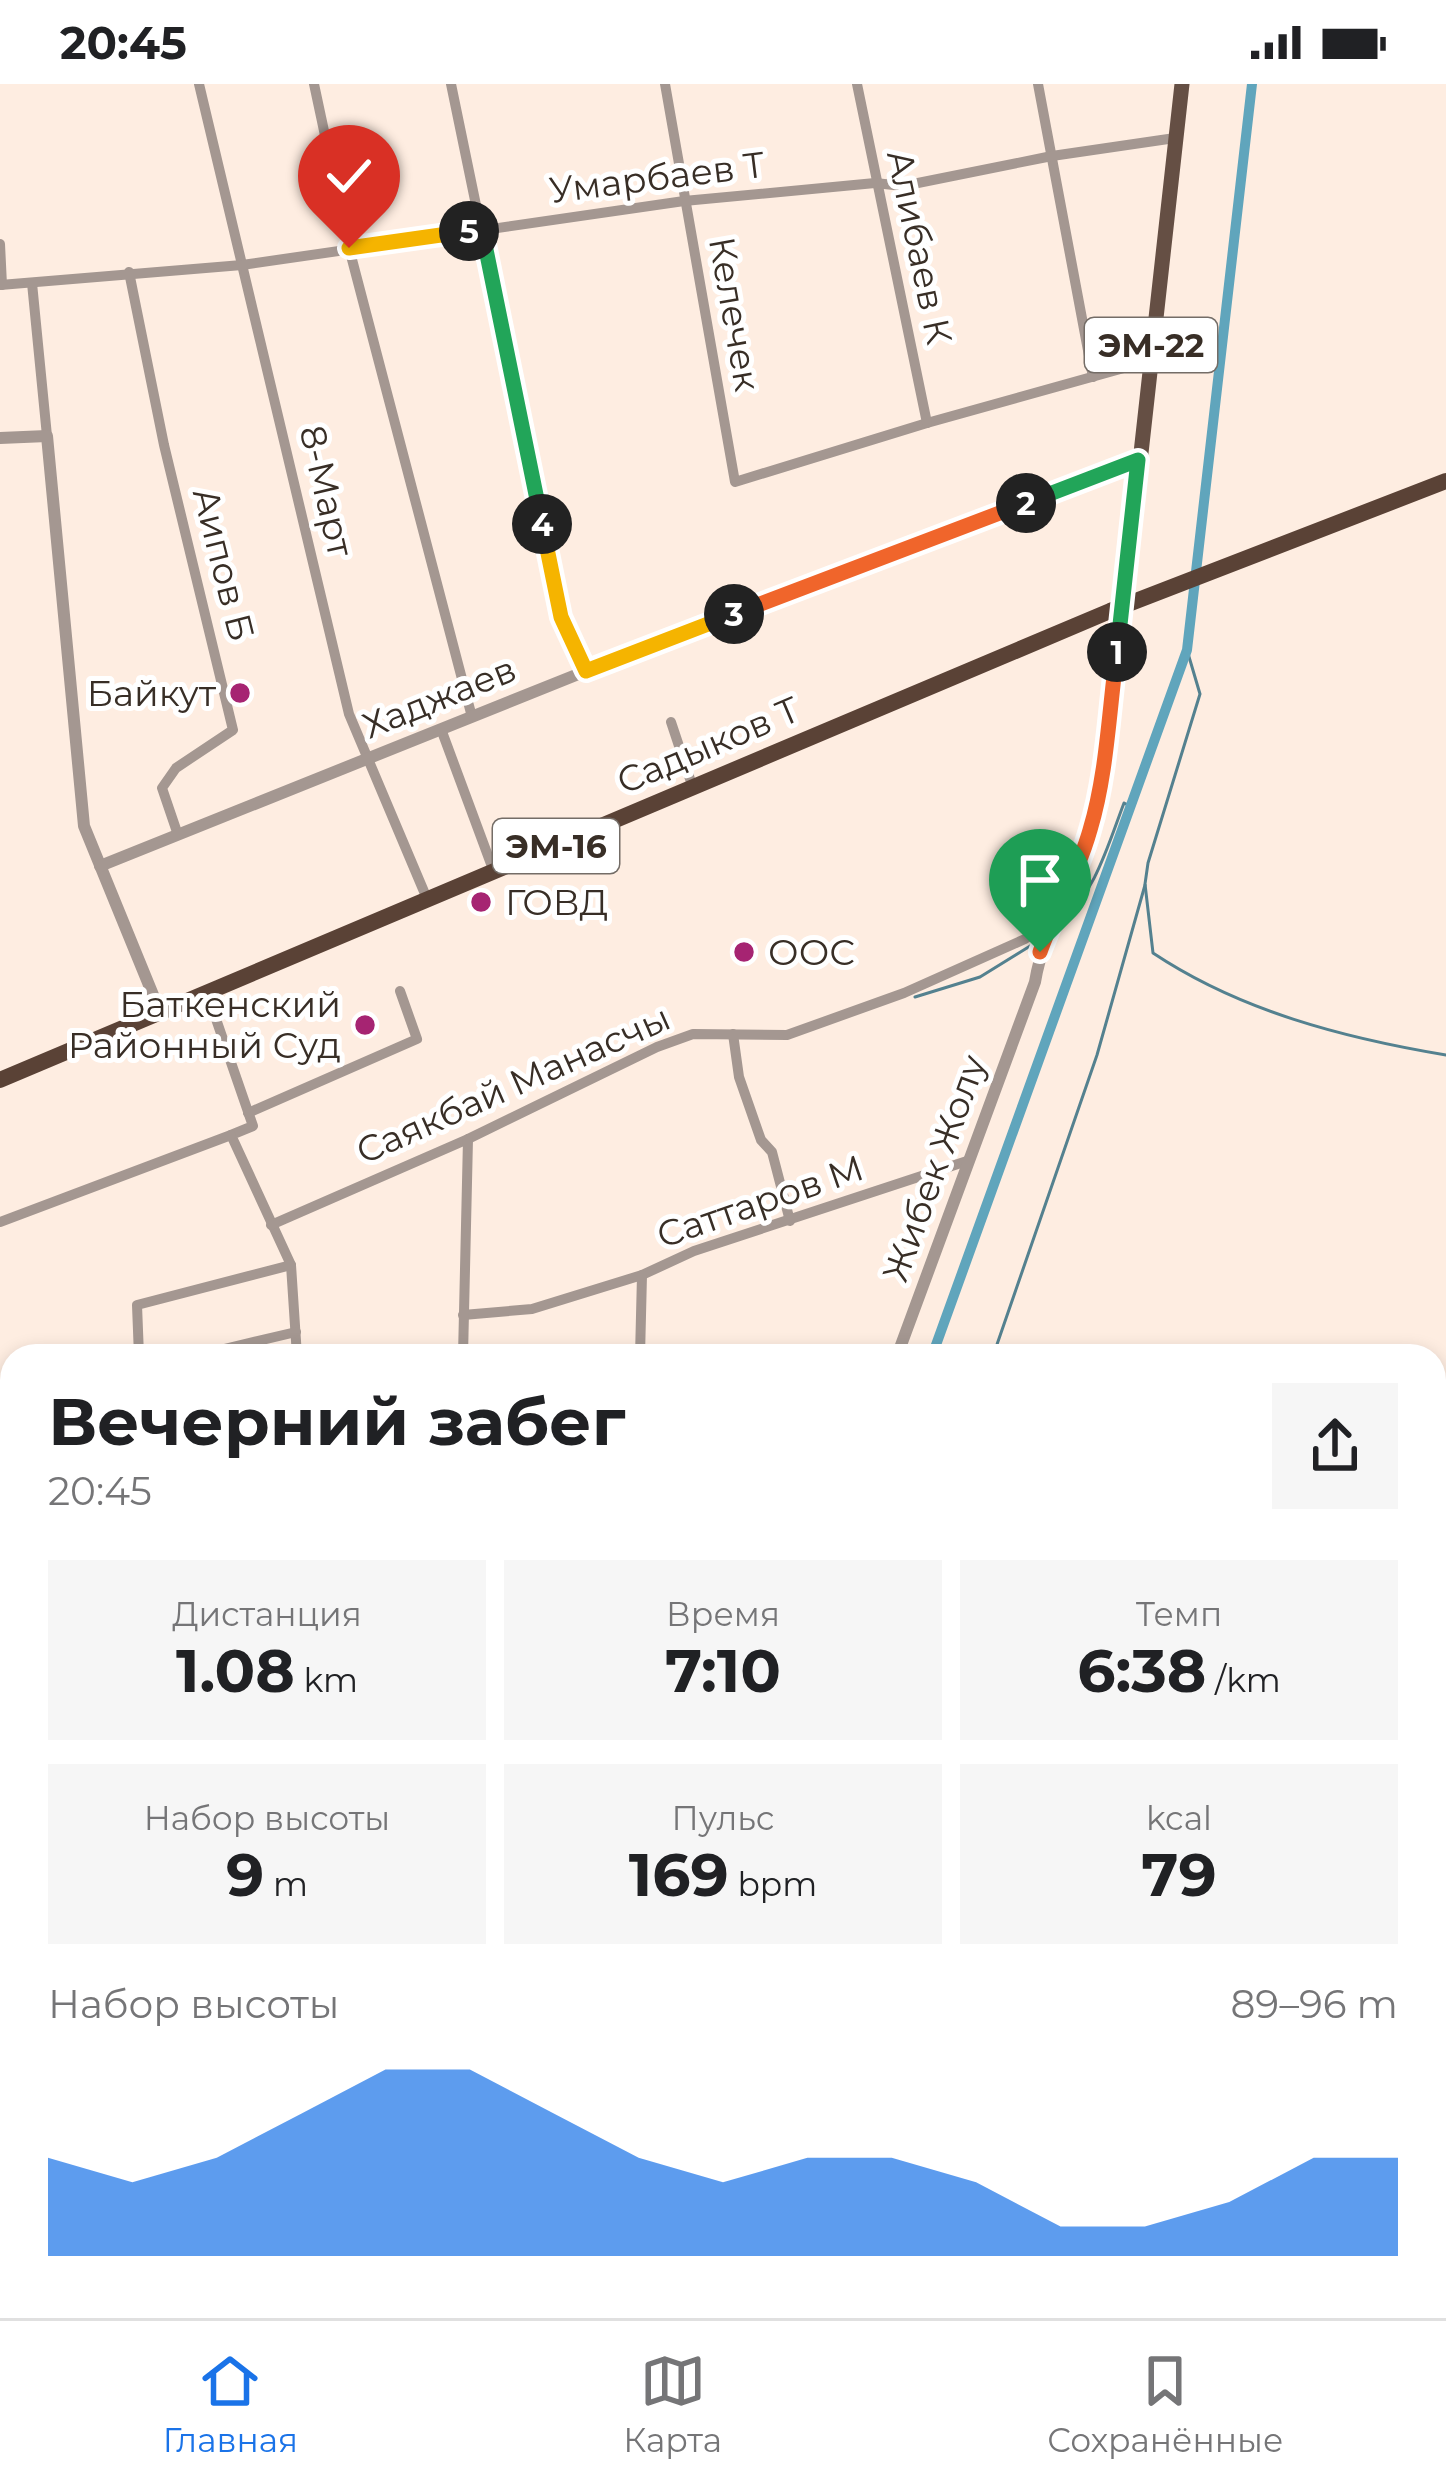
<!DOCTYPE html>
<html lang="ru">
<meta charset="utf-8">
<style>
body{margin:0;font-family:Montserrat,sans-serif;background:#f6f6f6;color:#202124;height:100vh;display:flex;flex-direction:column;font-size:45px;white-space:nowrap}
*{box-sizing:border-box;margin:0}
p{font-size:39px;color:#757577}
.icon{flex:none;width:66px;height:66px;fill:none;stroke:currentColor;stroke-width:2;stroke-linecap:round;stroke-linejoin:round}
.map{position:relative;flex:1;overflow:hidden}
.side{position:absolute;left:0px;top:1260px;width:1446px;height:975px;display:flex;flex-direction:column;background:#fff;border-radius:36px 36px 0 0;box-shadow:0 6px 18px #0003}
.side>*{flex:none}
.pin{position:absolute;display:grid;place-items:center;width:102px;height:102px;color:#fff;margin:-123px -51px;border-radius:50% 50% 50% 0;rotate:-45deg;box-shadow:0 0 12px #0007}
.pin .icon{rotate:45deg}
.km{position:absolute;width:60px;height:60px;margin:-30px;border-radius:50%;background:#222;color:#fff;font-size:33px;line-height:60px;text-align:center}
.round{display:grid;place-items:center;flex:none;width:126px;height:126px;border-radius:0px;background:#f6f6f6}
.summary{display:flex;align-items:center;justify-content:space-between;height:204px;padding:0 48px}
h1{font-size:66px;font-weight:700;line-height:90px}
.figures{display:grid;grid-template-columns:repeat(3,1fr);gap:18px;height:204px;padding:12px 48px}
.figures div{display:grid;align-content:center;border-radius:0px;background:#f6f6f6;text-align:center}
.figures b{font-size:60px;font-weight:700}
.figures small{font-size:33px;font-weight:400}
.figures p{font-size:33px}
.chart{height:336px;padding:24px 48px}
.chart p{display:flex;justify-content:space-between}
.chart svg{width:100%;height:216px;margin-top:12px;fill:#1a73e8;opacity:.7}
.status{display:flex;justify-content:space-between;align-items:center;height:84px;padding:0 60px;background:#fff;direction:ltr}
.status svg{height:33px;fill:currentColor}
.tabs{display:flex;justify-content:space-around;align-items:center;height:168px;border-top:3px solid #e0e0e0;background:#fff;font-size:33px;color:#757577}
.tabs a{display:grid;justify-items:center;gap:6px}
.tabs .current{color:#1a73e8}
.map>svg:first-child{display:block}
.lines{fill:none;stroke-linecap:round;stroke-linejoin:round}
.stream{stroke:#54818f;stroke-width:3}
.canal{stroke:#60a5bc;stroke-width:10}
.minor{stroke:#a49791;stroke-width:10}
.tertiary{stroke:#a49791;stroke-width:12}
.primary{stroke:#654f44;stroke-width:15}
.trunk{stroke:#5a4236;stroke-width:16}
.split-1-casing{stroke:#fff;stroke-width:24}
.split-2-casing{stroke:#fff;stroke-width:24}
.split-3-casing{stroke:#fff;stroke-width:24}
.split-4-casing{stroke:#fff;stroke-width:24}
.split-5-casing{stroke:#fff;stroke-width:24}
.split-6-casing{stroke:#fff;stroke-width:24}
.split-1{stroke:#f0652b;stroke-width:15}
.split-2{stroke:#22a559;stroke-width:15}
.split-3{stroke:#f0652b;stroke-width:15}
.split-4{stroke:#f5b400;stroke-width:15}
.split-5{stroke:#22a559;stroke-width:15}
.split-6{stroke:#f5b400;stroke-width:15}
.poi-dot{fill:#a62472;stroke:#fff;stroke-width:4.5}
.labels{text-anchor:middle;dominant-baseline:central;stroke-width:10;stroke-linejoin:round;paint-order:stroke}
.shield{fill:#fff;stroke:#746d67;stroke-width:3}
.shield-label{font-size:33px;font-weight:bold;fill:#382e26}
.street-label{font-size:36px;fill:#382e26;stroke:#fff}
.poi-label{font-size:36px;fill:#382e26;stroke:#fff;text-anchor:end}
</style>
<div class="status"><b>20:45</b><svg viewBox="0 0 49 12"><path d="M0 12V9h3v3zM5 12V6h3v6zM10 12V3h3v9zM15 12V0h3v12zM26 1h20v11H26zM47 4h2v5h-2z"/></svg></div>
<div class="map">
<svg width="1446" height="2234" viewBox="0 0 1446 2234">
<rect width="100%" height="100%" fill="#feede1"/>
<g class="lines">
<!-- stream -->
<g class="stream">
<path d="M 1187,566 L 1200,610 L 1148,779 L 1145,800 L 1153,869 C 1240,927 1344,954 1446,971"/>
<path d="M 1059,840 C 1095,810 1108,761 1124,719 L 1132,723"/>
<path d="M 915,913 L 980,893 L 1035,859"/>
<path d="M 993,1272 L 1097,971 L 1145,801"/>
<path d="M 1434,1328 L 1446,1321"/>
<path d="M 660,2234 L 664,2223"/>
<path d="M 1009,2234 L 1013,2223"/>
</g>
<!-- canal -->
<g class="canal">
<path d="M 932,1272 L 1187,566 L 1252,0"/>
<path d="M 583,2234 L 587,2223"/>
</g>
<!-- minor -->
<g class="minor">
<path d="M 199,0 L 349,630 L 428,817"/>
<path d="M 314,0 L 349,164 L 472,633"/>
<path d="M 451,0 L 561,533 L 586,587"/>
<path d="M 665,0 L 735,398 L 927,339 L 1149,277"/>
<path d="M 857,0 L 927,339"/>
<path d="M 1038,0 L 1093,293"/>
<path d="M 0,160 L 2,201"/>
<path d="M 129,188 L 164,361 L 233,646 L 176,684 L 162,704 L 178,751"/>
<path d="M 32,199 L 47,352"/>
<path d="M 0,201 L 242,181 L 684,117 L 875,99 L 903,102 L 1052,72 L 1175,54"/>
<path d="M 671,638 L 693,704"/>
<path d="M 441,645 L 494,788"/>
<path d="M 207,909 L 253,1042 L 231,1051 L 291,1181 L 297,1272"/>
<path d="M 733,950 L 739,993 L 761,1056 L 772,1068 L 790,1137"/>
<path d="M 248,1029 L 417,955 L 400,907"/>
<path d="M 0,1138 L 231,1051"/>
<path d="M 271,1141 L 468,1055 L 657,963 L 693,950 L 787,951 L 904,909 L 1025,855 L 1051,837"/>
<path d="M 463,1231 L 532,1225 L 642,1191 L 694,1167 L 967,1077"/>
<path d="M 139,1272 L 137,1221 L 291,1181"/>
<path d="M 195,1272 L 296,1248"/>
<path d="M 463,1272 L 468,1055"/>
<path d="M 640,1272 L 642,1191"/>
<path d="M 0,1315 L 12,1313"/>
<path d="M 54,2234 L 54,2223"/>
<path d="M 158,2234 L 159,2223"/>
<path d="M 278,2234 L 278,2223"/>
</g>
<!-- tertiary -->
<g class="tertiary">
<path d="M 0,354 L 47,352 L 84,742 L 160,928"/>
<path d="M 100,782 L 586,587 L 1138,376"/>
<path d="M 897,1272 L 1035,898 C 1044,842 1078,798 1092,742 C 1109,674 1114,592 1124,522"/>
<path d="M 0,1509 L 12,1508"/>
<path d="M 0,2061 L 12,2062"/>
<path d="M 546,2234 L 550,2223"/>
</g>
<!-- primary -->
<path class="primary" d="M 1124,522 L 1182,0"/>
<!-- trunk -->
<path class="trunk" d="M 0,996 L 1110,527 L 1446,397"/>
</g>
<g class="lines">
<!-- split-1 casing -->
<g class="split-1-casing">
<path id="split-1" d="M 1040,868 C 1055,826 1078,789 1090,746 C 1107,690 1109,626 1117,568"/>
</g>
<!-- split-2 casing -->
<g class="split-2-casing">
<path id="split-2" d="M 1026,419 L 1138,376 L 1117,568"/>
</g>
<!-- split-3 casing -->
<g class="split-3-casing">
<path id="split-3" d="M 734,530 L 1026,419"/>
</g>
<!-- split-4 casing -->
<g class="split-4-casing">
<path id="split-4" d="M 542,440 L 561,533 L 586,587 L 734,530"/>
</g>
<!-- split-5 casing -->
<g class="split-5-casing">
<path id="split-5" d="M 469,147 L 482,146 L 542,440"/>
</g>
<!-- split-6 casing -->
<g class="split-6-casing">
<path id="split-6" d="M 349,164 L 469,147"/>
</g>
<!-- split-1 -->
<use href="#split-1" class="split-1"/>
<!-- split-2 -->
<use href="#split-2" class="split-2"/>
<!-- split-3 -->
<use href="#split-3" class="split-3"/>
<!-- split-4 -->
<use href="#split-4" class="split-4"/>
<!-- split-5 -->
<use href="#split-5" class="split-5"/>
<!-- split-6 -->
<use href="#split-6" class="split-6"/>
</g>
<!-- markers -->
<g class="poi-dot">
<circle cx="240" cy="609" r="12"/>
<circle cx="481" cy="818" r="12"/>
<circle cx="744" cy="868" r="12"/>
<circle cx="365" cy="941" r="12"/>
</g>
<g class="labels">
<!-- shield labels -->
<g class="shield">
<rect x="1085" y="234" width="132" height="54" rx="9"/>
<rect x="493" y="735" width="126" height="54" rx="9"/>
</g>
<g class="shield-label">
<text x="1151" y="261">ЭМ-22</text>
<text x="556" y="762">ЭМ-16</text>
</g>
<!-- street labels -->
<g class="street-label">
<text transform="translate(657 93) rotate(-7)">Умарбаев Т</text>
<text transform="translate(920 163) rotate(78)">Алибаев К</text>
<text transform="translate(735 230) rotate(80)">Келечек</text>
<text transform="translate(327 407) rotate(77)">8-Март</text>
<text transform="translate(224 480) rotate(76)">Аипов Б</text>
<text transform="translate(439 613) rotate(-22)">Хаджаев</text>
<text transform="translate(708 661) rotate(-23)">Садыков Т</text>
<text transform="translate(513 1000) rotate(-24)">Саякбай Манасчы</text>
<text transform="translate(934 1084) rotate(-70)">Жибек Жолу</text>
<text transform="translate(760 1117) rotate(-19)">Саттаров М</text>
</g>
<!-- poi labels -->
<g class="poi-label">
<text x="216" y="609">Байкут</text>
<text x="505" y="818" text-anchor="start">ГОВД</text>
<text x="768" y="868" text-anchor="start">ООС</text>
<text x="341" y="920">Баткенский<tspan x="341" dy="41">Районный Суд</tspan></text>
</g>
</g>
</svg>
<div class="pin" style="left:1040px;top:868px;background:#1e9e55"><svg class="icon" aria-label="arrive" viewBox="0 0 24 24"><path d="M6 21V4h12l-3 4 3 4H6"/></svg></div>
<div class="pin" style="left:349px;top:164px;background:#d93025"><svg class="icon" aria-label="check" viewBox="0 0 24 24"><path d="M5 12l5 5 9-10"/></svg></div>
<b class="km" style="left:1117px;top:568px">1</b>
<b class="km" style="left:1026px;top:419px">2</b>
<b class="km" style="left:734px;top:530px">3</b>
<b class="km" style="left:542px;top:440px">4</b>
<b class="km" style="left:469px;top:147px">5</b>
<section class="side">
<div class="summary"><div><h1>Вечерний забег</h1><p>20:45</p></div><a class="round"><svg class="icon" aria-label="share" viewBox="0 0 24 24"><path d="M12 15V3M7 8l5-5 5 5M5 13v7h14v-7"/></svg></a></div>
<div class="figures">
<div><p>Дистанция</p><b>1.08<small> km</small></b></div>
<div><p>Время</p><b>7:10</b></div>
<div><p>Темп</p><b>6:38<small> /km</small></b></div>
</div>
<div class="figures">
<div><p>Набор высоты</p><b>9<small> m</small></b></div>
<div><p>Пульс</p><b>169<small> bpm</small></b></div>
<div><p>kcal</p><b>79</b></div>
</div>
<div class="chart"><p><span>Набор высоты</span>89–96 m</p>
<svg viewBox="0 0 160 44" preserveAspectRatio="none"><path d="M0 44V24L10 29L20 24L30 15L40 6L50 6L60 15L70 24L80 29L90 24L100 24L110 29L120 38L130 38L140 33L150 24L160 24V44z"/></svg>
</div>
</section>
</div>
<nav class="tabs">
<a class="current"><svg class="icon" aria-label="home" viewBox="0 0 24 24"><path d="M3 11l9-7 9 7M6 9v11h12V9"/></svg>Главная</a>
<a><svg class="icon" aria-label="map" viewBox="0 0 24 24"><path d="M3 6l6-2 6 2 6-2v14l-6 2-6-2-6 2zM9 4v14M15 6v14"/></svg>Карта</a>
<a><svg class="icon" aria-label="saved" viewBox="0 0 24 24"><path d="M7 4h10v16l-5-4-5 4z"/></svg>Сохранённые</a>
</nav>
